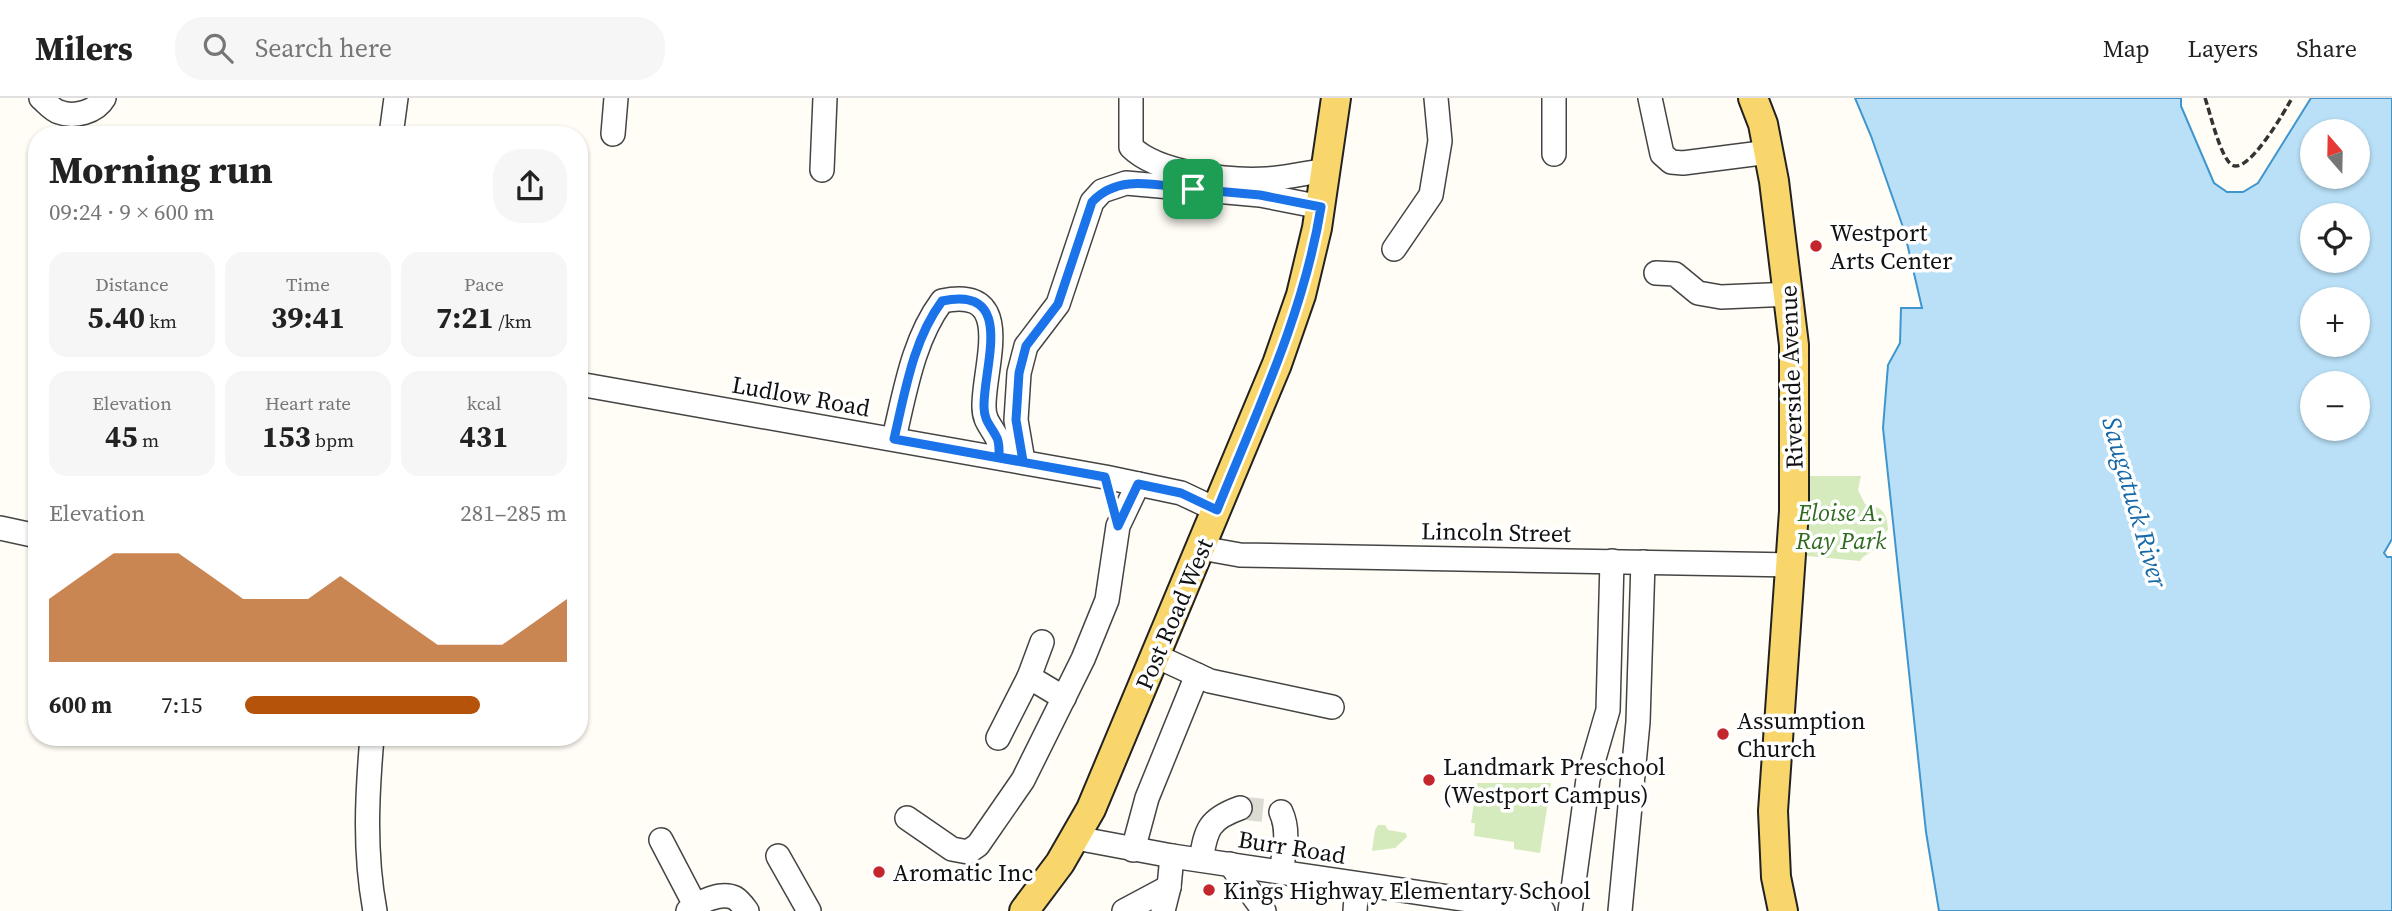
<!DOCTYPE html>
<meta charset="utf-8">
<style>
body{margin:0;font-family:"Source Serif 4",serif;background:#f6f6f6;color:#222;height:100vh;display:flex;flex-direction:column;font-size:26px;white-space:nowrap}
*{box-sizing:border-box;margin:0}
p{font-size:23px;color:#767676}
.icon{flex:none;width:38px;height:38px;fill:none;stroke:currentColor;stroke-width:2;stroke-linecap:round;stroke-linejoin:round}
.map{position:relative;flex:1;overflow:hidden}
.panel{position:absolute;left:28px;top:28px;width:560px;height:620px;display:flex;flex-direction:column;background:#fff;border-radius:28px;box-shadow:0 2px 5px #0004}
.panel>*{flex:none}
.needle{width:46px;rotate:340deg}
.fabs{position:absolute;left:2300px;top:21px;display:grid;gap:14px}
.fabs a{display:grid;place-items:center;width:70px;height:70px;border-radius:50%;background:#fff;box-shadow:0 2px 5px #0004;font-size:35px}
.pin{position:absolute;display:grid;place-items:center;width:60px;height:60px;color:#fff;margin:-30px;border-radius:14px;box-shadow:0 4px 10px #0006}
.round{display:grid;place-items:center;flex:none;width:74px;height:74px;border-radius:28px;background:#f6f6f6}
.summary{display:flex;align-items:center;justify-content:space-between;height:119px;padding:0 21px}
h1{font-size:38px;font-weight:700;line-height:52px}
.figures{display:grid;grid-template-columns:repeat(3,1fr);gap:10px;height:119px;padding:7px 21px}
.figures div{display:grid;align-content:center;border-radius:18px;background:#f6f6f6;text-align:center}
.figures b{font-size:30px;font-weight:700}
.figures small{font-size:19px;font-weight:400}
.figures p{font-size:19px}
.chart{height:196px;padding:14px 21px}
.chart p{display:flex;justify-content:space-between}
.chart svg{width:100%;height:126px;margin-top:7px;fill:#b45309;opacity:.7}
ul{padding:0 21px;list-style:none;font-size:23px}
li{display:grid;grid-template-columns:112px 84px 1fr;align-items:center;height:52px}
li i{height:18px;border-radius:9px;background:#b45309}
header{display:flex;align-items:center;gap:42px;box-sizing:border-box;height:98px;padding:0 35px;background:#fff;border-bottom:2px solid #e0e0e0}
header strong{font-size:33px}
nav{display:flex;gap:38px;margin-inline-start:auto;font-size:24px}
.search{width:490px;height:63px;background:#f6f6f6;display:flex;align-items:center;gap:18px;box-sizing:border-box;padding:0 24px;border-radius:28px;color:#767676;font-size:26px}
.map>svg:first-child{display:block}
.green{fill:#d5ebbd}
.water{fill:#b9e0f7;stroke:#3f96cf;stroke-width:2;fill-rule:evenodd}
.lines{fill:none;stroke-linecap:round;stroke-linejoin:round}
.minor-tunnel{stroke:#dbdad3;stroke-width:23;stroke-dasharray:23 11;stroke-linecap:butt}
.minor-casing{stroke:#444;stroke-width:26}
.major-casing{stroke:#222;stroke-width:32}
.path{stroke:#333;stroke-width:3.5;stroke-dasharray:7 3.5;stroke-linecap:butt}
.minor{stroke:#fff;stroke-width:23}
.major{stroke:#f9d66b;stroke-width:28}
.route-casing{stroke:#fff;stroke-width:14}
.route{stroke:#1a73e8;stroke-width:9}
.poi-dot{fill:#c4262e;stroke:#fff;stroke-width:2.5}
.labels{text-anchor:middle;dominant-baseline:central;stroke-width:7;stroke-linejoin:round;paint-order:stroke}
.poi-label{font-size:24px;fill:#111;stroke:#fff;text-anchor:start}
.street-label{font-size:24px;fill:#111;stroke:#fff}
.park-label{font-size:24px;font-style:italic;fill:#2f6b1f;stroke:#fff}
.water-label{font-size:26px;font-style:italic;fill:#1768a6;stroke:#fff}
</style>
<header>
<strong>Milers</strong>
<div class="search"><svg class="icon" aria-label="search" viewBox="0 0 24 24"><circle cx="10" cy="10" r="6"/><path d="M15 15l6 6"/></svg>Search here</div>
<nav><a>Map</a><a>Layers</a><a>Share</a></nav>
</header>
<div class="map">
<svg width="2392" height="813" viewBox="0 0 2392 813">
<rect width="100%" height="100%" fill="#fffdf5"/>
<!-- green -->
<g class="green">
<path d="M 1810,378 L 1861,378 L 1858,392 L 1865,406 C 1882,409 1887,414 1888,432 C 1880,437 1880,445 1874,451 C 1869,457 1864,456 1860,463 L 1807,458 Z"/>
<path d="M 1477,685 L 1551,685 L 1540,755 L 1514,751 L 1514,744 L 1474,738 L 1475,725 L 1471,725 Z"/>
<path d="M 1378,727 L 1385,727 L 1388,732 L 1406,735 L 1407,739 L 1395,750 L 1372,753 L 1375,732 Z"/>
</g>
<!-- water -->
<path class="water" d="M 1855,0 L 2181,0 L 2181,8 L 2214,85 L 2227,94 L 2243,94 L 2258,85 L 2311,0 L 2392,0 L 2392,441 L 2384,455 L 2387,459 L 2392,459 L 2392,813 L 1939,813 L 1926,734 L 1883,330 L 1888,267 L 1900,245 L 1901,210 L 1922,210 L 1904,132 L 1871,38 ZM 2312,33 L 2357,33 L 2357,79 L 2312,79 ZM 2312,117 L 2357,117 L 2357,163 L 2312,163 ZM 2312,201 L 2357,201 L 2357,247 L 2312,247 ZM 2312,285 L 2357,285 L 2357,331 L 2312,331 Z"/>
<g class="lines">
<!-- minor-tunnel -->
<path class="minor-tunnel" d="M 1240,710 L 1281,714"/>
<!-- minor casing -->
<g class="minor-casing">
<g id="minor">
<path d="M 41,0 C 46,4 52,12 59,14 C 74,20 96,14 104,0"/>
<path d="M 1131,0 L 1131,49 C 1158,76 1229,83 1267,81 C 1286,80 1306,75 1326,72"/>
<path d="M 1554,0 L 1554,56"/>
<path d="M 1650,0 L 1662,56 L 1671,64 L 1683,65 L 1769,54"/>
<path d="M 613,36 L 616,0"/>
<path d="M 391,37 L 396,0"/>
<path d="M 822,72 L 825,0"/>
<path d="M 1394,151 L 1431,97 L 1440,43 L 1436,0"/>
<path d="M 1656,175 L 1675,176 L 1698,195 L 1721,199 L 1789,196"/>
<path d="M 579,286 L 1105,379 L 1181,395 L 1217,412"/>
<path d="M 894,340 C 905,294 913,242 942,203 C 1017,187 983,269 984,309 C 984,322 990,327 996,338 C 1000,344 999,352 999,359"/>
<path d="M 1023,363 L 1016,322 L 1019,275 L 1026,248 L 1058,206 L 1092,104 L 1102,93 L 1126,85 L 1260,97 L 1321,109"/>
<path d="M 0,430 L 37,438"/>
<path d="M 1201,450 L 1240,457 L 1790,467"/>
<path d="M 1042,544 L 1029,579 L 1064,600"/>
<path d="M 1156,558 L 1210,583 L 1332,609"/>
<path d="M 372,639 C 367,698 364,754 375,813"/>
<path d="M 998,640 L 1029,579"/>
<path d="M 907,720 L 952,751 L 968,754 L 978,747 L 1023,682 L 1083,561 L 1107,502 L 1118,428 L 1138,386"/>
<path d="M 1076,740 L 1172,758 L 1543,813"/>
<path d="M 661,742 L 695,807"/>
<path d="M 1133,752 L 1147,700 L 1197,577"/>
<path d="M 778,758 L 809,813"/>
<path d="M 1201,762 C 1206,731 1209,721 1240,710"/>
<path d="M 1230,766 L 1264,813"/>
<path d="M 1281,774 C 1284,753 1290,734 1281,714"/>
<path d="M 688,813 C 699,804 721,793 735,800 C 740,803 744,809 747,813"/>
<path d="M 1124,813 L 1169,789"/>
<path d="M 1163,813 L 1169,789 L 1172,758"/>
<path d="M 1355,813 L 1357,786"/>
<path d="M 1570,813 L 1588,681 L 1608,612 L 1612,463"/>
<path d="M 1620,813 L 1638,624 L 1643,464"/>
</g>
</g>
<!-- major casing -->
<g class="major-casing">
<g id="major">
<path d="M 1753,0 L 1763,26 L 1774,83 L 1794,247 L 1794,413 L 1773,713 L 1776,779 L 1783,813"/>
<path d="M 1024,813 L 1060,765 L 1091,711 L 1277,266 L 1301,197 L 1317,130 L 1336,0"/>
</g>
</g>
<!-- path -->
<path class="path" d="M 2205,0 C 2210,14 2220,59 2232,67 C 2248,77 2285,13 2292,0"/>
<!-- minor -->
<use href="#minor" class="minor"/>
<!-- major -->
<use href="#major" class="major"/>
</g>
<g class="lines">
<!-- route casing -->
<g class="route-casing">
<path id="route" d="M 1193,91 C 1157,88 1119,75 1092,104 L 1058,206 L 1026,248 L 1019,275 L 1016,322 L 1023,363 L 999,359 C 999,352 1000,344 996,338 C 990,327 984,322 984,309 C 983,269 1017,187 942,203 C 913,242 905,294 894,341 L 1105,379 L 1118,428 L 1138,386 L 1181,395 L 1217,412 C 1257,313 1304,215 1321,109 L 1260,97 L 1193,91"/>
</g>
<!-- route -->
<use href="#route" class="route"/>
</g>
<!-- markers -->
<g class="poi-dot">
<circle cx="1816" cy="148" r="7"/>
<circle cx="1723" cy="636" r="7"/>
<circle cx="1429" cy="682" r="7"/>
<circle cx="879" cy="774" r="7"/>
<circle cx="1209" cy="792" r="7"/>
</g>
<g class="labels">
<!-- poi labels -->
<g class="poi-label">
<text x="1830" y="134">Westport<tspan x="1830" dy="28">Arts Center</tspan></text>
<text x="1737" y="622">Assumption<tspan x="1737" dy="28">Church</tspan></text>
<text x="1443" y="668">Landmark Preschool<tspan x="1443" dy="28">(Westport Campus)</tspan></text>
<text x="893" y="774">Aromatic Inc</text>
<text x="1223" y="792">Kings Highway Elementary School</text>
</g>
<!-- street labels -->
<g class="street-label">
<text transform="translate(1791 279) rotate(-92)">Riverside Avenue</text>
<text transform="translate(801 298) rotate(10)">Ludlow Road</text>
<text transform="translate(1496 434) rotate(1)">Lincoln Street</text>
<text transform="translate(1174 516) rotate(-67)">Post Road West</text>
<text transform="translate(1292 749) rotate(9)">Burr Road</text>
</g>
<!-- park labels -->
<g class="park-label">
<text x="1841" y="414">Eloise A.<tspan x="1841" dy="28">Ray Park</tspan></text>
</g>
<!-- water labels -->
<g class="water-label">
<text transform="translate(2135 404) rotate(74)">Saugatuck River</text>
</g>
</g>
</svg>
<div class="fabs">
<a><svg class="needle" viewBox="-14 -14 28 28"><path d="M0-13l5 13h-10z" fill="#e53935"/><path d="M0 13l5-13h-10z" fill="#767676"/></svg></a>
<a><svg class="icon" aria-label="locate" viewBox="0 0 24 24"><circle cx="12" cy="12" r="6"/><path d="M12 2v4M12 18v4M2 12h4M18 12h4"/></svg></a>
<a>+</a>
<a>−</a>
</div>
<div class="pin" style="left:1193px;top:91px;background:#1e9e55"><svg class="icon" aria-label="arrive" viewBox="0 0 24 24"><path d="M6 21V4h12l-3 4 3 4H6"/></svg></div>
<section class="panel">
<div class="summary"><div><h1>Morning run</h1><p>09:24 · 9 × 600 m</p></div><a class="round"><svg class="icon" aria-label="share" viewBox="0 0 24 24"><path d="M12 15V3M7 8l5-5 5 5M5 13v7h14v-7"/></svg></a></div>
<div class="figures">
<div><p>Distance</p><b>5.40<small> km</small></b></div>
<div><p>Time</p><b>39:41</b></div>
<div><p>Pace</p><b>7:21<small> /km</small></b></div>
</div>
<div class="figures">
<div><p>Elevation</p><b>45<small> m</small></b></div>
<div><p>Heart rate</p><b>153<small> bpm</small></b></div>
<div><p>kcal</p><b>431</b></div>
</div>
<div class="chart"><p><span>Elevation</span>281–285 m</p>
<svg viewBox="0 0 160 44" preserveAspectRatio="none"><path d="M0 44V22L10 14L20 6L30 6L40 6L50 14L60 22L70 22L80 22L90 14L100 22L110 30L120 38L130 38L140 38L150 30L160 22V44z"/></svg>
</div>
<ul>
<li><b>600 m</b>7:15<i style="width:73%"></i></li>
</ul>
</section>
</div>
